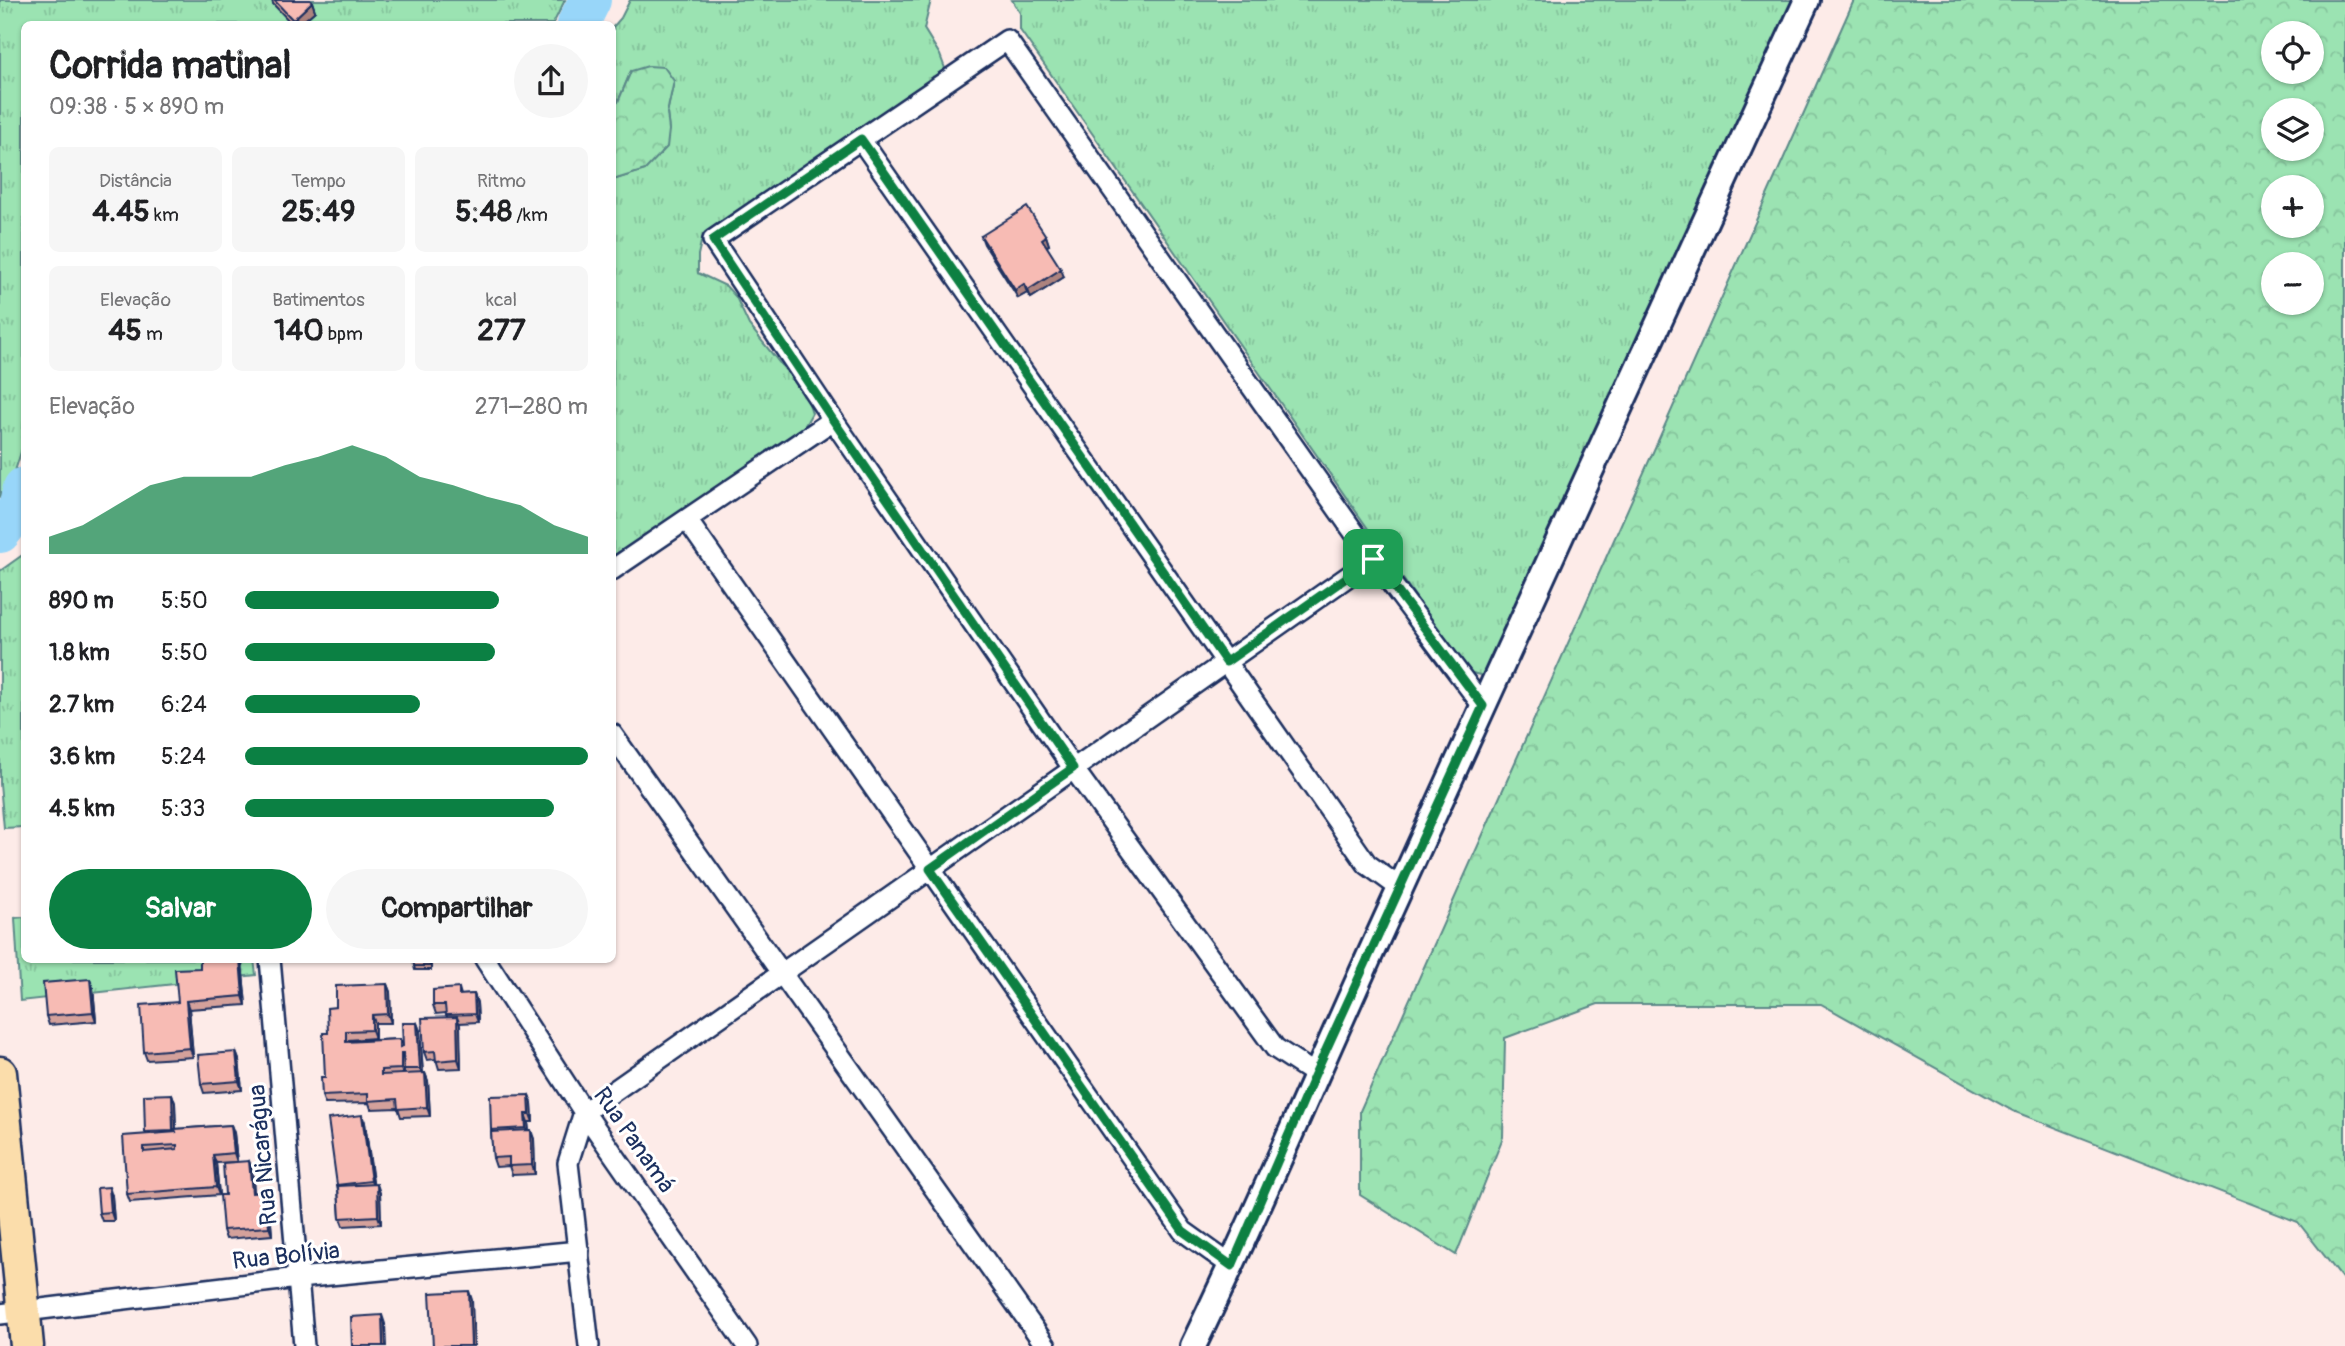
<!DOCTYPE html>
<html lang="pt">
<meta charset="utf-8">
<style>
body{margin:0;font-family:Pangolin,sans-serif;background:#f6f6f6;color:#202124;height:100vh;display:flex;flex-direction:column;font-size:26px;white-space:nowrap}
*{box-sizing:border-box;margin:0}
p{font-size:23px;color:#757577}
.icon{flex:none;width:38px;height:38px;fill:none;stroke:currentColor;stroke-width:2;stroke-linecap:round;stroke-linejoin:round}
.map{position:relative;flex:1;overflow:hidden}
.sheet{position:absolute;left:21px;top:21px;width:595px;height:942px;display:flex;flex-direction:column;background:#fff;border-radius:10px;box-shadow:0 2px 5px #0004}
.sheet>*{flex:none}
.controls{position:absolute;left:2261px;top:21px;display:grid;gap:14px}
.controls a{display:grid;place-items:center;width:63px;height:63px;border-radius:50%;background:#fff;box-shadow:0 2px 5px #0004;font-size:35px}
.pin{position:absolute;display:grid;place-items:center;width:60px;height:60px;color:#fff;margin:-30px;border-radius:14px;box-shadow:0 4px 10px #0006}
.round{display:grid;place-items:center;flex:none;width:74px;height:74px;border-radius:37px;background:#f6f6f6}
.head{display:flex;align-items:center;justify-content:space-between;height:119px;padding:0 28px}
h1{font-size:38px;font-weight:700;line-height:52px}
.metrics{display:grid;grid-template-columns:repeat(3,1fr);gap:10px;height:119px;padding:7px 28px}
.metrics div{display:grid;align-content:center;border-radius:10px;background:#f6f6f6;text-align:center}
.metrics b{font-size:30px;font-weight:700}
.metrics small{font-size:19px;font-weight:400}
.metrics p{font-size:19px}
.chart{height:196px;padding:14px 28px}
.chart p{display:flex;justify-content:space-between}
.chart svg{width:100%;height:126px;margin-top:7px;fill:#0b8043;opacity:.7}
.action{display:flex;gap:14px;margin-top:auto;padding:14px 28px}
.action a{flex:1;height:80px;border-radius:42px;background:#0b8043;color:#fff;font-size:28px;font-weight:700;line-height:80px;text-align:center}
.action a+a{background:#f6f6f6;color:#202124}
ul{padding:0 28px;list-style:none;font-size:23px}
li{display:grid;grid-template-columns:112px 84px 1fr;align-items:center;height:52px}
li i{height:18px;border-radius:9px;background:#0b8043}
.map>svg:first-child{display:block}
.grass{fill:url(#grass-tufts);stroke:#5b8988;stroke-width:2}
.forest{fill:url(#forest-crowns);stroke:#5b8988;stroke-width:2;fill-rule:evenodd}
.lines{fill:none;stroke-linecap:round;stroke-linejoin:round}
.river{stroke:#98d6f9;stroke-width:42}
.minor-casing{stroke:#1b2f5e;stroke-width:24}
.tertiary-casing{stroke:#1b2f5e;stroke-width:30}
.primary-casing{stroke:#1b2f5e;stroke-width:37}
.minor{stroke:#fff;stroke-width:19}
.tertiary{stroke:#fff;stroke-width:24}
.primary{stroke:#fbddab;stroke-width:32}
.wall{fill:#d4a19b;stroke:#1b2f5e;stroke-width:2}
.shaded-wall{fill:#ad837e;stroke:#1b2f5e;stroke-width:2}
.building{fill:#f7bbb4;stroke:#1b2f5e;stroke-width:2;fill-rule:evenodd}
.route-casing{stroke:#fff;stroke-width:14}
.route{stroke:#0b8043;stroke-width:9}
.labels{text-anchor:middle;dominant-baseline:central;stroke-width:6;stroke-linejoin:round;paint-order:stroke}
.street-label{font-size:24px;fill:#1b2f5e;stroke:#fff}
</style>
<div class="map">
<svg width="2345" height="1346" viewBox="0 0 2345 1346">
<defs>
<pattern id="grass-tufts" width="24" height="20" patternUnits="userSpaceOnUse" patternTransform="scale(1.75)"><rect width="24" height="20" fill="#9be3b2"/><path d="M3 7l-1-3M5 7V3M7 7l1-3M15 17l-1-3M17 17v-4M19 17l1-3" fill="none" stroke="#85c39c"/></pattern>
<pattern id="forest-crowns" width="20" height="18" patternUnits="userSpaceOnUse" patternTransform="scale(1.75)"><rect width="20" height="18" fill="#9be3b2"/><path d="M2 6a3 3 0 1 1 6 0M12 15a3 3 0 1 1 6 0" fill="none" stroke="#85c39c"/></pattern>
</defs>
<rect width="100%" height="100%" fill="#fdebe8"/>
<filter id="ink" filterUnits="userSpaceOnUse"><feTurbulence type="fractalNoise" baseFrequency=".0143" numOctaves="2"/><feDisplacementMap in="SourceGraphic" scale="14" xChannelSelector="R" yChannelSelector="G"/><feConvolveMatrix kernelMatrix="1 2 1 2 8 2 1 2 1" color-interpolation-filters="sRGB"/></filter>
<g filter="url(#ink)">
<!-- grass -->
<g class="grass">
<path d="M 0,0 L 565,0 L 553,24 L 24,24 L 24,420 L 22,449 L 13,477 L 0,502 Z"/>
<path d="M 630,0 L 931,0 L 924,29 L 940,55 L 946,71 L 702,238 L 698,255 L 698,273 L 726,286 L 736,297 L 749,325 L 807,397 L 812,413 L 804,427 L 613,562 L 613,180 L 645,170 L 669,130 L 667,113 L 674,81 L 631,71 L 618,102 L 613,103 L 613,27 L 621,18 Z"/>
<path d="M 1012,0 L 1793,0 L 1484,676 L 1468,672 L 1020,30 L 1020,13 Z"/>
<path d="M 24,554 L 24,827 L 4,828 L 0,784 L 0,571 Z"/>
<path d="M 24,917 L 24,959 L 254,959 L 256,975 L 20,1001 L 15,918 Z"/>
</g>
<!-- forest -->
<g class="forest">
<path d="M 1854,0 L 2345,0 L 2345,1282 L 2298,1222 L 2013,1111 L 1821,1004 L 1598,1004 L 1505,1038 L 1503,1137 L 1456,1255 L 1360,1195 L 1360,1111 ZM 2273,33 L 2312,33 L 2312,72 L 2273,72 ZM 2273,110 L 2312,110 L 2312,149 L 2273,149 ZM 2273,187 L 2312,187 L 2312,226 L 2273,226 ZM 2273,264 L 2312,264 L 2312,303 L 2273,303 Z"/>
<path d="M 648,66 L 664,67 L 674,81 L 667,113 L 669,130 L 667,147 L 645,170 L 613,180 L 613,103 L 618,102 L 631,71 Z"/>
</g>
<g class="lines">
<!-- river -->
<g class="river">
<path d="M 578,24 L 590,0"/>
<path d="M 0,532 L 19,507 L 24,488"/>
</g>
<!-- minor casing -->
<g class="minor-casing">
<g id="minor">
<path d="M 861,140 L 1367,864 L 1400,888"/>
<path d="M 687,520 L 1183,1231 L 1232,1266"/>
<path d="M 612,570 L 833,420"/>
<path d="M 612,734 L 1046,1346"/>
<path d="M 270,959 L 304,1346"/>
<path d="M 485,959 L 584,1112 L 747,1346"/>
<path d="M 1315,1074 L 1275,1048 L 1073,768 L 833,420 L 713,240 L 1007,40 L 1373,559 L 1483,706"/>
<path d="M 0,1314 L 298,1278 L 579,1251"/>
<path d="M 589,1346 L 568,1163 L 584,1112 L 1373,559"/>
</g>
</g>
<!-- tertiary casing -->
<g class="tertiary-casing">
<path id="tertiary" d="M 1193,1346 C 1260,1208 1319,1066 1383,926 C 1523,617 1665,308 1807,0"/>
</g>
<!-- primary casing -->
<g class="primary-casing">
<path id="primary" d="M 0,1073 L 27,1346"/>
</g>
<!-- minor -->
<use href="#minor" class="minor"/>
<!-- tertiary -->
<use href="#tertiary" class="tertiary"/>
<!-- primary -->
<use href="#primary" class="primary"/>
</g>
<!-- wall -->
<g class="wall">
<path d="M 272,0 L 310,0 L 312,2 L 315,11 L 300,24 L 292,24 L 273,4 Z"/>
<path d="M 981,236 L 1046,236 L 1049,245 L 1046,246 L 1064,277 L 1031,298 L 1027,293 L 1018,298 L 984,244 Z"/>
<path d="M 431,959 L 431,970 L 415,970 L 414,966 Z"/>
<path d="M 242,963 L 246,1005 L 189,1009 L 193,1057 L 147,1060 L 144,1052 L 200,968 Z"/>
<path d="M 387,984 L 390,992 L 391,1023 L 375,1023 L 375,1038 L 349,1040 L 349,1041 L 400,1039 L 403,1046 L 417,1023 L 420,1031 L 423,1073 L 425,1073 L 428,1081 L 430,1116 L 401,1117 L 398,1108 L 371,1109 L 369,1103 L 325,1104 L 322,1096 L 325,1077 L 328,1033 L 336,1007 Z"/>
<path d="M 93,988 L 96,1021 L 49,1025 L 46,1016 Z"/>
<path d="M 459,988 L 461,995 L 474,994 L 477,1003 L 478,1022 L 459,1023 L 461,1068 L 439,1069 L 436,1059 L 427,1060 L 424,1052 L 447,1017 L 446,1013 L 436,1014 L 433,1005 Z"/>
<path d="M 236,1052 L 239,1060 L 242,1090 L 204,1093 L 201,1084 Z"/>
<path d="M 172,1094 L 175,1103 L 176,1129 L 231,1125 L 234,1133 L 237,1162 L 216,1163 L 219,1195 L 130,1202 L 127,1194 L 146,1134 L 145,1132 Z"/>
<path d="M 529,1095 L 532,1103 L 533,1122 L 528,1122 L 529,1130 L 534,1139 L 535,1174 L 512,1175 L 509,1166 L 496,1167 L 493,1158 L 491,1130 Z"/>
<path d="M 365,1123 L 373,1185 L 380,1193 L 381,1224 L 343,1226 L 340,1218 L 338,1190 L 337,1185 Z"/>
<path d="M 249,1161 L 252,1169 L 254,1193 L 266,1192 L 269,1200 L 272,1235 L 226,1239 L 223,1230 L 225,1195 Z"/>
<path d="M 112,1196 L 114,1221 L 102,1221 L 99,1213 Z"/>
</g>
<!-- shaded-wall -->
<g class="shaded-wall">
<path d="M 312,2 L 315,11 L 300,24 L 295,24 L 293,20 Z"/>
<path d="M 1046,236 L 1049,245 L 1045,247 L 1042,239 Z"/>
<path d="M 1061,269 L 1064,277 L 1031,298 L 1028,290 Z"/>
<path d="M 1024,284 L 1027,293 L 1018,298 L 1015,290 Z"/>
<path d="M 240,959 L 241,959 L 242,963 L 246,1005 L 243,996 Z"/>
<path d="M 90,979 L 93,988 L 96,1021 L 93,1012 Z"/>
<path d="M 387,984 L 390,992 L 391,1023 L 388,1014 Z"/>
<path d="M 474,994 L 477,1003 L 478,1022 L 475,1014 Z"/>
<path d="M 186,1001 L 189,1009 L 193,1057 L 190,1048 Z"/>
<path d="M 372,1015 L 375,1023 L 375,1038 L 372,1030 Z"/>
<path d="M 457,1017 L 460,1025 L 461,1068 L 458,1059 Z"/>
<path d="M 417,1023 L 420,1031 L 423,1077 L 420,1069 Z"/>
<path d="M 236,1052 L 239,1060 L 242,1090 L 239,1081 Z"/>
<path d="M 401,1053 L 404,1061 L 404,1078 L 401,1069 Z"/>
<path d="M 425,1073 L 428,1081 L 430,1116 L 427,1107 Z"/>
<path d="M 172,1094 L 175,1103 L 176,1139 L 173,1131 Z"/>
<path d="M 529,1095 L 532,1103 L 533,1122 L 530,1114 Z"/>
<path d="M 525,1114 L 528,1122 L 529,1137 L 526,1128 Z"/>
<path d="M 362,1115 L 365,1123 L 374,1189 L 371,1181 Z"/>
<path d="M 231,1125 L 234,1133 L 237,1162 L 234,1153 Z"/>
<path d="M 531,1130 L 534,1139 L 535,1174 L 532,1165 Z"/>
<path d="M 213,1155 L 216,1163 L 219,1195 L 216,1187 Z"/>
<path d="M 249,1161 L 252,1169 L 255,1201 L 252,1193 Z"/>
<path d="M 377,1184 L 380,1193 L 381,1224 L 378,1216 Z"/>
<path d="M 109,1187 L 112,1196 L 114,1221 L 111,1212 Z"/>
<path d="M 266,1192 L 269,1200 L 272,1235 L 269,1227 Z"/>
<path d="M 469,1291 L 472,1300 L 474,1346 L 471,1346 Z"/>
<path d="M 382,1315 L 385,1324 L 386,1346 L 383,1346 Z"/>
</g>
<!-- building -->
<g class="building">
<path d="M 274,0 L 310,0 L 312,2 L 293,20 Z"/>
<path d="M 1027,207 L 1046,236 L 1042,239 L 1061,269 L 1028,290 L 1024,284 L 1015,290 L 981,236 Z"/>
<path d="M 200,959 L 240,959 L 243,996 L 186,1001 L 190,1048 L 144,1052 L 141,1005 L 178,1002 L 175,969 L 200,968 Z"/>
<path d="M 413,959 L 430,959 L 430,966 L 414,966 Z"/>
<path d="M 90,979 L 93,1012 L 46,1016 L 43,983 Z"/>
<path d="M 387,984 L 388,1014 L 372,1015 L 372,1030 L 346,1031 L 346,1042 L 400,1039 L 400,1047 L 403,1046 L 402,1023 L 417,1023 L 420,1069 L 404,1069 L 403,1053 L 401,1053 L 401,1069 L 381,1070 L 381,1075 L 425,1073 L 427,1107 L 398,1109 L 397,1099 L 368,1101 L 368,1094 L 322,1096 L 321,1077 L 325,1077 L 323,1033 L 328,1033 L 327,1008 L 336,1007 L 336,986 Z"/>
<path d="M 459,988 L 459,995 L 474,994 L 475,1014 L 446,1015 L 445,1005 L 433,1005 L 433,990 Z"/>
<path d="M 457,1017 L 458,1059 L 436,1061 L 435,1051 L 424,1052 L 422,1018 Z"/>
<path d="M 236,1052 L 239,1081 L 201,1084 L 198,1055 Z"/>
<path d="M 172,1094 L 173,1131 L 145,1132 L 144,1095 Z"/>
<path d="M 529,1095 L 530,1114 L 525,1114 L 526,1128 L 491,1130 L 490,1096 Z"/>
<path d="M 362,1115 L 371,1181 L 337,1185 L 328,1119 Z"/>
<path d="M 231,1125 L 234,1153 L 213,1155 L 216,1187 L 127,1194 L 123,1136 L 176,1132 L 175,1129 ZM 177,1145 L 177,1149 L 144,1152 L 144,1147 Z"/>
<path d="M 531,1130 L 532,1165 L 509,1166 L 509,1157 L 493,1158 L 491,1132 Z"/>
<path d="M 249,1161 L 252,1193 L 266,1192 L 269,1227 L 223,1230 L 220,1195 L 225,1195 L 223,1163 Z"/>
<path d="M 377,1184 L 378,1216 L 340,1218 L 338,1186 Z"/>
<path d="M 109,1187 L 111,1212 L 99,1213 L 97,1188 Z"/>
<path d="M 469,1291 L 471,1346 L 433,1346 L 430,1293 Z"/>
<path d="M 382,1315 L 383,1346 L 352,1346 L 351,1317 Z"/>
</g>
</g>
<g class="lines" filter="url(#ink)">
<!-- route casing -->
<g class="route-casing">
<path id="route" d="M 861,139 L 1226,662 L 1373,559 L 1483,706 L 1315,1074 L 1232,1266 L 1183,1231 L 930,869 L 1073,768 L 833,420 L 713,240 Z"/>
</g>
<!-- route -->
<use href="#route" class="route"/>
</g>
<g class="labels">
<!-- street labels -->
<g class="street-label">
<text transform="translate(634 1140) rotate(55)">Rua Panamá</text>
<text transform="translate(263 1155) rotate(-95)">Rua Nicarágua</text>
<text transform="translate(286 1256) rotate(-6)">Rua Bolívia</text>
</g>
</g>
</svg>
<div class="controls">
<a><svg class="icon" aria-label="locate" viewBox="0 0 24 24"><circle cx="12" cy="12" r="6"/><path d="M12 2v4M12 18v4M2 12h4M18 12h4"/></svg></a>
<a><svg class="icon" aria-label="layers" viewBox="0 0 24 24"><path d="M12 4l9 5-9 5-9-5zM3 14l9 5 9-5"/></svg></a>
<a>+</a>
<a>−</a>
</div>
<div class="pin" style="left:1373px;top:559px;background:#1e9e55"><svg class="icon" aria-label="arrive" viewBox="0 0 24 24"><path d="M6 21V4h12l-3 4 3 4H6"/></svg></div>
<section class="sheet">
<div class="head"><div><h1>Corrida matinal</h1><p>09:38 · 5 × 890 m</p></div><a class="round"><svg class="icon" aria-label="share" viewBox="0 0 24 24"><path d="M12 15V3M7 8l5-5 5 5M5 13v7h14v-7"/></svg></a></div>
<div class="metrics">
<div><p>Distância</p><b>4.45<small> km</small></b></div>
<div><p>Tempo</p><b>25:49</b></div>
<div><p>Ritmo</p><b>5:48<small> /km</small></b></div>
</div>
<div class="metrics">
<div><p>Elevação</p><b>45<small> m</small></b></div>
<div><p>Batimentos</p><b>140<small> bpm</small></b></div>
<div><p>kcal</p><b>277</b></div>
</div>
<div class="chart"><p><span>Elevação</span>271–280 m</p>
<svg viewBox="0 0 160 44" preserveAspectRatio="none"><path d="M0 44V38L10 34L20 27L30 20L40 17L50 17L60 17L70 13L80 10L90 6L100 10L110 17L120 20L130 24L140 27L150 34L160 38V44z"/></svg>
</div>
<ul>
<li><b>890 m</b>5:50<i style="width:74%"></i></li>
<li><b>1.8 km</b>5:50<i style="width:73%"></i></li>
<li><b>2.7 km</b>6:24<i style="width:51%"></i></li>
<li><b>3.6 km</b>5:24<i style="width:100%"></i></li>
<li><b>4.5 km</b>5:33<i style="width:90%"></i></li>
</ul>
<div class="action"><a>Salvar</a><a>Compartilhar</a></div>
</section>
</div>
